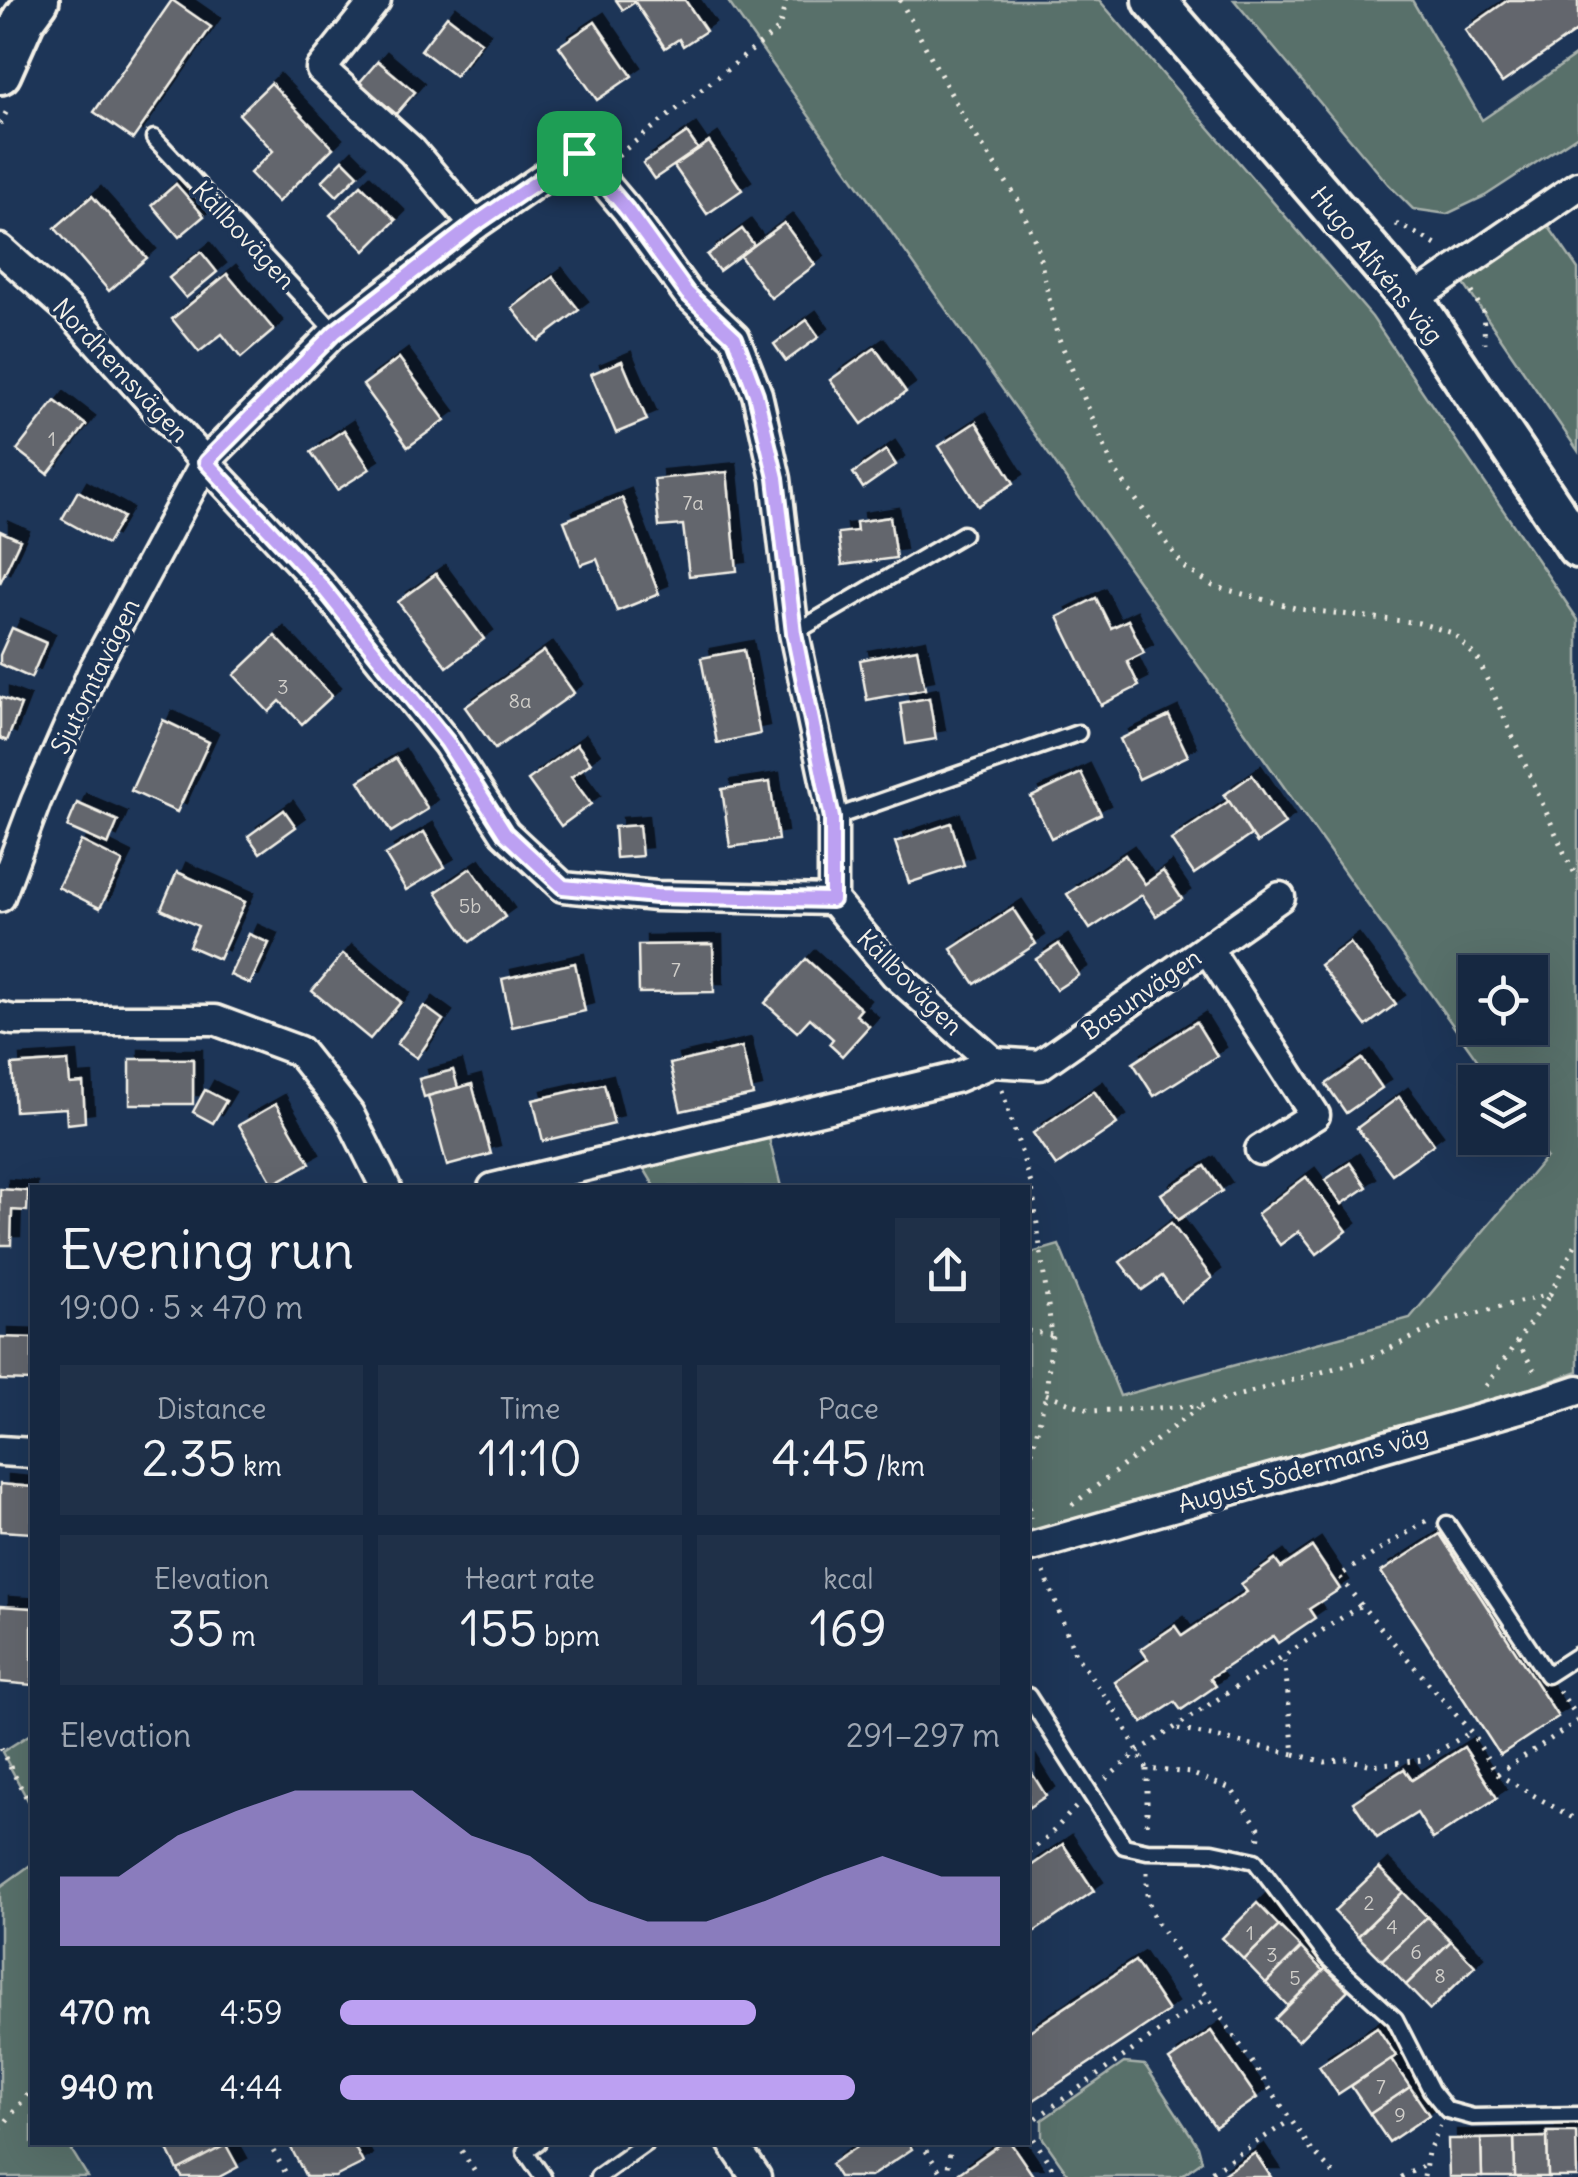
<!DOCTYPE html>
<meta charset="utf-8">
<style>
body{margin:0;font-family:Delius,sans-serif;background:#1f3048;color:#f1f3f6;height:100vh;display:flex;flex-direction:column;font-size:38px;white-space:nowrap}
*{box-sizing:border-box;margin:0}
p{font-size:32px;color:#9ea6b1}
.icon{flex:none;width:55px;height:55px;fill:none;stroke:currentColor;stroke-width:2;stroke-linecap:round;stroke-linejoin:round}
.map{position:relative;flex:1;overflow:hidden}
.details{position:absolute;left:30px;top:1185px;width:1000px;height:960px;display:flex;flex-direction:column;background:#162841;border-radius:0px;box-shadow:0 10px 40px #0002,0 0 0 2px #35445a}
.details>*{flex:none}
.controls{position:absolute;left:1458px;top:955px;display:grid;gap:20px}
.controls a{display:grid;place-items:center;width:90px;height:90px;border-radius:0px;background:#162841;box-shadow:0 10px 40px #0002,0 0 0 2px #35445a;font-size:50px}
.pin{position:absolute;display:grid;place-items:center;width:85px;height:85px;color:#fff;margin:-42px;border-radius:20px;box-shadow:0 5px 15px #0006}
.round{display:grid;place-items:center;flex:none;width:105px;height:105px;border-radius:0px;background:#1f3048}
.head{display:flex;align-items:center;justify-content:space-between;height:170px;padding:0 30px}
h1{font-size:55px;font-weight:600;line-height:75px}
.stats{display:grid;grid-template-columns:repeat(3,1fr);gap:15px;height:170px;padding:10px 30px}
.stats div{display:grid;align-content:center;border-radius:0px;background:#1f3048;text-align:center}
.stats b{font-size:50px;font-weight:600}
.stats small{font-size:28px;font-weight:400}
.stats p{font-size:28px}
.chart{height:280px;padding:20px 30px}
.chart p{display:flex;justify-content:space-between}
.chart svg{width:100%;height:180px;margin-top:10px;fill:#bca0f2;opacity:.7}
ul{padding:0 30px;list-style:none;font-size:32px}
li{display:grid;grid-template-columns:160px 120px 1fr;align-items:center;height:75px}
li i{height:25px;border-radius:12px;background:#bca0f2}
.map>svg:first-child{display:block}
.green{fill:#596f6b;stroke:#a6b0aa;stroke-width:2.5;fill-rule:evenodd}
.building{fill:#64666d;stroke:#f4f1e8;stroke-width:2.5;filter:url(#shadow)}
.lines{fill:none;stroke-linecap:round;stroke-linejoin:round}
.lane-casing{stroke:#f4f1e8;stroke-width:21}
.street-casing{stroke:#f4f1e8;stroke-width:35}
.secondary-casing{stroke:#f4f1e8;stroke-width:48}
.path{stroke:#f4f1e8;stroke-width:5;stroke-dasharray:2.5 8;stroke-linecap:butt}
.lane{stroke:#1d3557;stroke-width:14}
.street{stroke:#1d3557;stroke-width:28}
.secondary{stroke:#1d3557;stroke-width:40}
.route-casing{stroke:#fff;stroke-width:20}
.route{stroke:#bca0f2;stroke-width:12}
.labels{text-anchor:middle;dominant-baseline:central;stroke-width:8;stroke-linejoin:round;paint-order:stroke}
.number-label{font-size:20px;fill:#d0cec9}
.street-label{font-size:25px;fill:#f4f1e8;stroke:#1d3557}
</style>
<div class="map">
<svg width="1578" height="2177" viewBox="0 0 1578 2177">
<defs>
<filter id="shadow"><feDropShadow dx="9" dy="-9" stdDeviation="0" flood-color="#0009"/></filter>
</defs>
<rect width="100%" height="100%" fill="#1d3557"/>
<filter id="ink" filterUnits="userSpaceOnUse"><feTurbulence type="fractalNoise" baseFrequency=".01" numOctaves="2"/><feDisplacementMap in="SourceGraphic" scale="20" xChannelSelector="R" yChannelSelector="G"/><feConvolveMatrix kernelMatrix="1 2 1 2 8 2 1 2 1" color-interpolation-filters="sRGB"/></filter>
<g filter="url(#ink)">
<!-- green -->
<g class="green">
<path d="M 727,0 L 1099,0 L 1372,317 L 1578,620 L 1578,1371 L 1538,1386 L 1028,1532 L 1028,1254 L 1059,1245 L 1120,1396 L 1410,1318 L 1546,1157 L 1530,1134 L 1530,1082 L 1493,1082 ZM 1475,972 L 1530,972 L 1530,1028 L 1475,1028 Z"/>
<path d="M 1234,0 L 1412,0 L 1482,120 L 1578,54 L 1578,135 L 1485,196 L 1447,214 L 1413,209 L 1388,184 Z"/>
<path d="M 1540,214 L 1578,269 L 1578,451 L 1455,271 Z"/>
<path d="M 765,1122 L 781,1187 L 655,1187 L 636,1155 Z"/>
<path d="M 32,1733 L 32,1808 L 2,1752 Z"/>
<path d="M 32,1864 L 32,2142 L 80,2143 L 72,2151 L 88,2177 L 0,2177 L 0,1887 Z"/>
<path d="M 1124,2063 L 1145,2065 L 1198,2146 L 1202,2161 L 1179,2177 L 1070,2177 L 1042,2137 L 1042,2120 Z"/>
</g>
<!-- building -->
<g class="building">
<path d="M 172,0 L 211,27 L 133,139 L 94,112 Z"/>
<path d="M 616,0 L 685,0 L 706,31 L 683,46 L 679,39 L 665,48 L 635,2 L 623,10 Z"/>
<path d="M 1508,0 L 1578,0 L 1578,30 L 1502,83 L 1465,30 Z"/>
<path d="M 447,16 L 481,42 L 455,76 L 421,50 Z"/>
<path d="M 595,22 L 632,76 L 597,100 L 559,46 Z"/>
<path d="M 378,61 L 415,92 L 396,114 L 359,83 Z"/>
<path d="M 271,83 L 333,148 L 278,202 L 250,173 L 273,151 L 239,114 Z"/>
<path d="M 687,133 L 698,149 L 654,179 L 643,163 Z"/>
<path d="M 709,142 L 742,190 L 707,214 L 674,166 Z"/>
<path d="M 343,160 L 358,175 L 337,196 L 322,181 Z"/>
<path d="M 176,184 L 204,216 L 179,237 L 152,205 Z"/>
<path d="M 361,185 L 396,220 L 365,251 L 330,215 Z"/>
<path d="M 92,196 L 147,258 L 109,291 L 55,228 Z"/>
<path d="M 784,223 L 815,265 L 771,298 L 740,256 Z"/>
<path d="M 742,229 L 754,245 L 719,271 L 707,255 Z"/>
<path d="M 201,252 L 217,272 L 186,298 L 169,278 Z"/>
<path d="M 227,274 L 274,330 L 241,358 L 222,334 L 199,352 L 172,319 Z"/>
<path d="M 553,277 L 579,310 L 538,341 L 512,308 Z"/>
<path d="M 807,320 L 819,337 L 786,361 L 774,344 Z"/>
<path d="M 875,348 L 906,392 L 862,424 L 830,380 Z"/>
<path d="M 399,358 L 445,420 L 408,447 L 363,385 Z"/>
<path d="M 622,361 L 647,420 L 616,433 L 591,374 Z"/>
<path d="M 55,401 L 86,425 L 48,474 L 17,450 Z"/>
<path d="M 976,422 L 1014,483 L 978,506 L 939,446 Z"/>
<path d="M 344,430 L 370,469 L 337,490 L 311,452 Z"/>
<path d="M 886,450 L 896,465 L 863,488 L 853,473 Z"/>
<path d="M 727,472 L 737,571 L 689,576 L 683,525 L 659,527 L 654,479 Z"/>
<path d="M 78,491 L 123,517 L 107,544 L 62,519 Z"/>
<path d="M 622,498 L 659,594 L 617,611 L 597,559 L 581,565 L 564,521 Z"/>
<path d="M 890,517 L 896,558 L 842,565 L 838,533 L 857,531 L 856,522 Z"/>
<path d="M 0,531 L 20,540 L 0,583 Z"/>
<path d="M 436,574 L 484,639 L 447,667 L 398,602 Z"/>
<path d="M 1096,598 L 1111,628 L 1128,620 L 1144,653 L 1127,661 L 1139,686 L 1101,705 L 1058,617 Z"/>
<path d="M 12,628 L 46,643 L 31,678 L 0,664 L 0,655 Z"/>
<path d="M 275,636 L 332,696 L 302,724 L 280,701 L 269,712 L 234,675 Z"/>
<path d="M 917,649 L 925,689 L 867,700 L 860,660 Z"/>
<path d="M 744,650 L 760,734 L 717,743 L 701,658 Z"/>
<path d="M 544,651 L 574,693 L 495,749 L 465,707 Z"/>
<path d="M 0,697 L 21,705 L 7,741 L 0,738 Z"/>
<path d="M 929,698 L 936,739 L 906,744 L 900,703 Z"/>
<path d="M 1169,716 L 1188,756 L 1139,779 L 1120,739 Z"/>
<path d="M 163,720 L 209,742 L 177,812 L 131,791 Z"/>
<path d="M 577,744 L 591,763 L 571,777 L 591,804 L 561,826 L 528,780 Z"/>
<path d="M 396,758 L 428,809 L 391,832 L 359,781 Z"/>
<path d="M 1081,773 L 1101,814 L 1051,838 L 1031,797 Z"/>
<path d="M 1252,775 L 1285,824 L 1257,843 L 1224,795 Z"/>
<path d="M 770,782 L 778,840 L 730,847 L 722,789 Z"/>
<path d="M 1229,801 L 1251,835 L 1194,874 L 1171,840 Z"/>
<path d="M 77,803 L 118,821 L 108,845 L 67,827 Z"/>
<path d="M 284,810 L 296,827 L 260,853 L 248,836 Z"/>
<path d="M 951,823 L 964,865 L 909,883 L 895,842 Z"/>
<path d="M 639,825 L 642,856 L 616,858 L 614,827 Z"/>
<path d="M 424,832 L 445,867 L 406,890 L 385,855 Z"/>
<path d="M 81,841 L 123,862 L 100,908 L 58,887 Z"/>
<path d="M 1125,855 L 1145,884 L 1163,871 L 1182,899 L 1156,916 L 1142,895 L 1090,929 L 1067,894 Z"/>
<path d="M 471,868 L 505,917 L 470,942 L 436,892 Z"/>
<path d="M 177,872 L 245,902 L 219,959 L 189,946 L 198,926 L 161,909 Z"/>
<path d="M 1013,909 L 1036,944 L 975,984 L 951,949 Z"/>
<path d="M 249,934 L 269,943 L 250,984 L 230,975 Z"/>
<path d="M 1350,943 L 1396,1004 L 1366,1026 L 1320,965 Z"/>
<path d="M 713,944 L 714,992 L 639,993 L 638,945 Z"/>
<path d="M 1059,944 L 1079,975 L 1056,990 L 1036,959 Z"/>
<path d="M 343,954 L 401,1002 L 370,1039 L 312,991 Z"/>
<path d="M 806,959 L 861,1009 L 856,1015 L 869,1026 L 842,1056 L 829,1044 L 833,1039 L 810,1018 L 797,1032 L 765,1003 Z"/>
<path d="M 575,963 L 585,1011 L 512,1027 L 502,979 Z"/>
<path d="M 424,1006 L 443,1020 L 417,1058 L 397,1044 Z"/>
<path d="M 1196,1022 L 1217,1056 L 1154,1096 L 1133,1063 Z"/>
<path d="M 742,1047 L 753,1095 L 681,1111 L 670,1064 Z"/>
<rect x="130" y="1059" width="63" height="45"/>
<path d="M 1362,1059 L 1382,1088 L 1346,1113 L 1326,1084 Z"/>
<path d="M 68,1061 L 70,1084 L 83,1083 L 85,1122 L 67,1124 L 66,1108 L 15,1111 L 12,1065 Z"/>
<path d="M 453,1070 L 458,1088 L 424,1097 L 419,1079 Z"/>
<path d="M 472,1084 L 491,1154 L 447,1166 L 428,1096 Z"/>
<path d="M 604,1084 L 614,1124 L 543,1141 L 533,1100 Z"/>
<path d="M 205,1090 L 226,1101 L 213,1123 L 193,1112 Z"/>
<path d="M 1094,1091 L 1117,1124 L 1056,1166 L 1033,1133 Z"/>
<path d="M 1399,1097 L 1434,1144 L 1392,1174 L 1357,1128 Z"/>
<path d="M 276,1104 L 310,1163 L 273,1184 L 239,1125 Z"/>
<path d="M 1350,1163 L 1367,1187 L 1342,1204 L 1325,1180 Z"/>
<path d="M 1205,1166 L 1222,1191 L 1178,1220 L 1161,1194 Z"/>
<path d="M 1306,1177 L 1347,1231 L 1317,1254 L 1299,1231 L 1280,1245 L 1257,1214 Z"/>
<path d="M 0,1189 L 28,1191 L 27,1211 L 12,1210 L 11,1245 L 0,1245 Z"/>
<path d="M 1171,1223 L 1212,1278 L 1181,1302 L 1162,1276 L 1142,1290 L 1120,1262 Z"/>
<path d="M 0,1337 L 32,1338 L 32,1381 L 0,1380 Z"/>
<path d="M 0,1484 L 32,1487 L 32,1533 L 0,1531 Z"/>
<path d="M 1440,1534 L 1558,1717 L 1500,1755 L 1381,1572 Z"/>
<path d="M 1312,1547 L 1340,1589 L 1309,1609 L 1315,1618 L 1278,1643 L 1273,1636 L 1210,1678 L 1216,1686 L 1181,1710 L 1175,1702 L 1143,1723 L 1115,1682 L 1148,1659 L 1141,1649 L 1175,1626 L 1182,1636 L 1247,1592 L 1241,1584 L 1275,1560 L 1281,1568 Z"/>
<path d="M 0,1606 L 32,1608 L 32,1685 L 0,1682 Z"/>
<path d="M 1464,1747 L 1497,1798 L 1433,1839 L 1417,1813 L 1377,1838 L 1353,1802 L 1404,1769 L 1412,1780 Z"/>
<path d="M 1028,1767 L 1046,1796 L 1028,1808 Z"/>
<path d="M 1063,1844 L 1094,1891 L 1028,1936 L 1028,1868 Z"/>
<path d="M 1379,1868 L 1403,1892 L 1358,1936 L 1334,1911 Z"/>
<path d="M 1403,1892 L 1427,1917 L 1382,1960 L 1358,1936 Z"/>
<path d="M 1257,1903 L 1279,1926 L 1244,1960 L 1222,1938 Z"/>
<path d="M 1427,1917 L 1451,1941 L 1406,1985 L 1382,1960 Z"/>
<path d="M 1279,1926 L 1301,1948 L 1266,1983 L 1244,1960 Z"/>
<path d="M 1451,1941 L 1475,1966 L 1430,2010 L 1406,1985 Z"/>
<path d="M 1301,1948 L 1323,1971 L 1288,2006 L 1266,1983 Z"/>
<path d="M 1135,1961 L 1168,2011 L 1028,2104 L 1028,2032 Z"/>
<path d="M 1326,1968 L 1348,1990 L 1298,2041 L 1275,2019 Z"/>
<path d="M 1377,2027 L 1396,2056 L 1338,2094 L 1319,2066 Z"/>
<path d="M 1211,2031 L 1257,2098 L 1215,2127 L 1169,2060 Z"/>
<path d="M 1391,2059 L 1410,2087 L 1370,2114 L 1351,2086 Z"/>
<path d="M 1410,2087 L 1429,2115 L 1389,2142 L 1370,2114 Z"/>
<path d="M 1547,2132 L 1576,2132 L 1577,2177 L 1548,2177 Z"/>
<path d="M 1547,2137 L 1548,2177 L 1515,2177 L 1514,2138 Z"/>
<path d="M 1514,2138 L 1515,2177 L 1482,2177 L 1481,2139 Z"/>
<path d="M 1448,2139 L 1481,2139 L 1482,2177 L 1449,2177 Z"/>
<path d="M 177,2142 L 225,2142 L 226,2145 L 178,2170 L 167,2148 Z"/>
<path d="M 288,2142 L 352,2142 L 363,2163 L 335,2177 L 306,2177 Z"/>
<path d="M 864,2142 L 908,2142 L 912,2149 L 870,2177 L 839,2177 L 831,2164 Z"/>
<path d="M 1003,2142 L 1010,2142 L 1034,2177 L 962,2177 L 959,2173 Z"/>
<path d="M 226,2145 L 238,2167 L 219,2177 L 182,2177 L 178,2170 Z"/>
<path d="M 1255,2153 L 1271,2177 L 1219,2177 Z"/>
</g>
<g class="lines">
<!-- lane casing -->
<g class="lane-casing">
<g id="lane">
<path d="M 154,138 L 335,332"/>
<path d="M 794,633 L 963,534"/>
<path d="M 833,818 L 1078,733"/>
<path d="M 1447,1524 L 1547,1675 L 1578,1655"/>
<path d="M 1028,1696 L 1124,1846 L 1147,1851 L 1213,1852 L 1255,1861 L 1328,1958 L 1395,2019 L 1431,2090 L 1447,2110 L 1473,2117 L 1578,2115"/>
<path d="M 538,2142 L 525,2151 L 543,2177"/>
<path d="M 598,2177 L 647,2142"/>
</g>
</g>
<!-- street casing -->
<g class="street-casing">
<g id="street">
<path d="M 376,0 L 321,69 L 412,151 L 475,225"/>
<path d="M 0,249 L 70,311 L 205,462 L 320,584 L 447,743 L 505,833 L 563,887 L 656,896 L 833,900"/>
<path d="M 1412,300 L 1578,186"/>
<path d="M 0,897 L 36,801 L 94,669 L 205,462 L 335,332 L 475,225 L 579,153 L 627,210 L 687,293 L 735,338 L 757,394 L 776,479 L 794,633 L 833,818 L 833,900 L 895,974 L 993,1062 L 955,1078 L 493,1188"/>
<path d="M 1207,948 L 1315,1115 L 1260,1150"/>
<path d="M 0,1017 L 13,1020 L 215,1020 L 299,1051 L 349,1114 L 386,1188"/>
<path d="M 993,1062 L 1040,1065 L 1280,897"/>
<path d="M 0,1451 L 32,1453"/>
<path d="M 1028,1548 L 1551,1399 L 1578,1390"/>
<path d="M 732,2142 L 756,2177"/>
</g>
</g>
<!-- secondary casing -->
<g class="secondary-casing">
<g id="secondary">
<path d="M 1154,0 L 1412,300 L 1578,547"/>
<path d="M 0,73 L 24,19 L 38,0"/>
</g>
</g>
<!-- path -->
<g class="path">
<path d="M 900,0 L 964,118 L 1018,200 L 1037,245 L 1057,334 L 1114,469 L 1184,567 L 1213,586 L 1299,609 L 1419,623 L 1453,633 L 1478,659 L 1568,861 L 1578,879"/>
<path d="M 0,124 L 9,107"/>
<path d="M 618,155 L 779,29 L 786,0"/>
<path d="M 1396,224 L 1421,236 L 1439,247"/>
<path d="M 1472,292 L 1483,312 L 1485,343"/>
<path d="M 1002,1090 L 1032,1187 L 1052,1335 L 1046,1394 L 1028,1468"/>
<path d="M 1028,1331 L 1052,1335"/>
<path d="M 1517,1341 L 1536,1373"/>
<path d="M 1486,1386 L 1549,1296"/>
<path d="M 1046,1394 L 1092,1411 L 1201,1406 L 1368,1359 L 1447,1321 L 1550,1294 L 1578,1239"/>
<path d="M 1028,1496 L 1030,1518"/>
<path d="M 1072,1505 L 1198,1408"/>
<path d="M 1426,1521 L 1339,1576 L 1361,1605 L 1471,1732 L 1497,1774 L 1578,1721"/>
<path d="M 1044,1572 L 1075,1654 L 1121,1719 L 1147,1769 L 1190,1773 L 1231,1789 L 1260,1829 L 1258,1842"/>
<path d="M 1559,1691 L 1578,1717"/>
<path d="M 1178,1729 L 1294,1754 L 1284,1656"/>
<path d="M 0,1748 L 32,1808"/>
<path d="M 1294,1754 L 1325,1762 L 1346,1759 L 1372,1765 L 1423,1760 L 1471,1732"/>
<path d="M 1147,1769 L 1147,1831"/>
<path d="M 1497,1774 L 1578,1821"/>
<path d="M 1106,1779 L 1139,1751 L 1361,1605"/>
<path d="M 1028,1852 L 1045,1840 L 1076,1807"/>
<path d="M 1147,1872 L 1147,1897 L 1154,1918 L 1312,2151 L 1337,2177"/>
<path d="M 1028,2124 L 1208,1997"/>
<path d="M 0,2129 L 32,2089"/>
<path d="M 1028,2130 L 1058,2177"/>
<path d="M 268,2142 L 288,2177"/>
<path d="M 456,2142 L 478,2177"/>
<path d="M 920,2142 L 944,2177"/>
<path d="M 974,2142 L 978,2142"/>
<path d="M 947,2177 L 951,2142"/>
<path d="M 1203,2177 L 1291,2120"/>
<path d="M 1401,2177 L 1425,2165"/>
<path d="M 1424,2177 L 1428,2152 L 1440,2126"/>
</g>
<!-- lane -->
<use href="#lane" class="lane"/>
<!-- street -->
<use href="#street" class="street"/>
<!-- secondary -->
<use href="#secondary" class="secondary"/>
</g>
</g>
<g class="lines" filter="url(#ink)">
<!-- route casing -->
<g class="route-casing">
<path id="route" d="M 579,153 L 627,210 L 687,293 L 735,338 L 756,394 L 776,478 L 794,633 L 832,818 L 832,900 L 656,896 L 563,887 L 505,833 L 447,742 L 320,584 L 206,462 L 335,332 L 474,225 Z"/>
</g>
<!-- route -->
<use href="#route" class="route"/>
</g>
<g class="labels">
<!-- number labels -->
<g class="number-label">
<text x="52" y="438">1</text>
<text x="693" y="502">7a</text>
<text x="283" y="686">3</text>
<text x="520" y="700">8a</text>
<text x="470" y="905">5b</text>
<text x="676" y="969">7</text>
<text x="1369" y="1902">2</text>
<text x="1392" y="1926">4</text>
<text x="1250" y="1932">1</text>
<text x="1416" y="1951">6</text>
<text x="1272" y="1954">3</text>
<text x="1440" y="1975">8</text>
<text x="1295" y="1977">5</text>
<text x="1381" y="2086">7</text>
<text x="1400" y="2114">9</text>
</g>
<!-- street labels -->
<g class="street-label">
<text transform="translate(244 235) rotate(47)">Källbovägen</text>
<text transform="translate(1377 265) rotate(51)">Hugo Alfvéns väg</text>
<text transform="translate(121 370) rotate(47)">Nordhemsvägen</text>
<text transform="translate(95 676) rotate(-64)">Sjutomtavägen</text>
<text transform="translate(910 982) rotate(45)">Källbovägen</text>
<text transform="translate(1141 994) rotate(-35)">Basunvägen</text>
<text transform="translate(1303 1469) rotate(-16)">August Södermans väg</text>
</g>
</g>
</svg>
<div class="controls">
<a><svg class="icon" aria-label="locate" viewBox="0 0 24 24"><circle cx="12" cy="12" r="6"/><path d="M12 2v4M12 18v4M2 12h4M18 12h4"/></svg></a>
<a><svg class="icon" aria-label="layers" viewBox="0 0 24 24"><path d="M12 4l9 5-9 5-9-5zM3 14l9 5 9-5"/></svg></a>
</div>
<div class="pin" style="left:579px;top:153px;background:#1e9e55"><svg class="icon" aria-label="arrive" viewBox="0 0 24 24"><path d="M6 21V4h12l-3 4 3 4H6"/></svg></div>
<section class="details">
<div class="head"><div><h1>Evening run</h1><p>19:00 · 5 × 470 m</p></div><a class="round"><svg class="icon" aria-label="share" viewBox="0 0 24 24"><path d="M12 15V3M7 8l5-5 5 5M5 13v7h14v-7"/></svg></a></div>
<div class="stats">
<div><p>Distance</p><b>2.35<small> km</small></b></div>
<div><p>Time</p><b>11:10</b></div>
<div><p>Pace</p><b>4:45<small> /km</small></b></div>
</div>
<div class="stats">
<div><p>Elevation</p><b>35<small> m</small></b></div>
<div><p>Heart rate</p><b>155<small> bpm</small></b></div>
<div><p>kcal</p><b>169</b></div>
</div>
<div class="chart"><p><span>Elevation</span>291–297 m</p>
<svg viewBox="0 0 160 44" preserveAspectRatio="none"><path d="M0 44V27L10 27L20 17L30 11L40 6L50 6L60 6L70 17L80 22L90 33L100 38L110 38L120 33L130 27L140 22L150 27L160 27V44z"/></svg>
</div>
<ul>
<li><b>470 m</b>4:59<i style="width:63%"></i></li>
<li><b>940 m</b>4:44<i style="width:78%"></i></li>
</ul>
</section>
</div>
